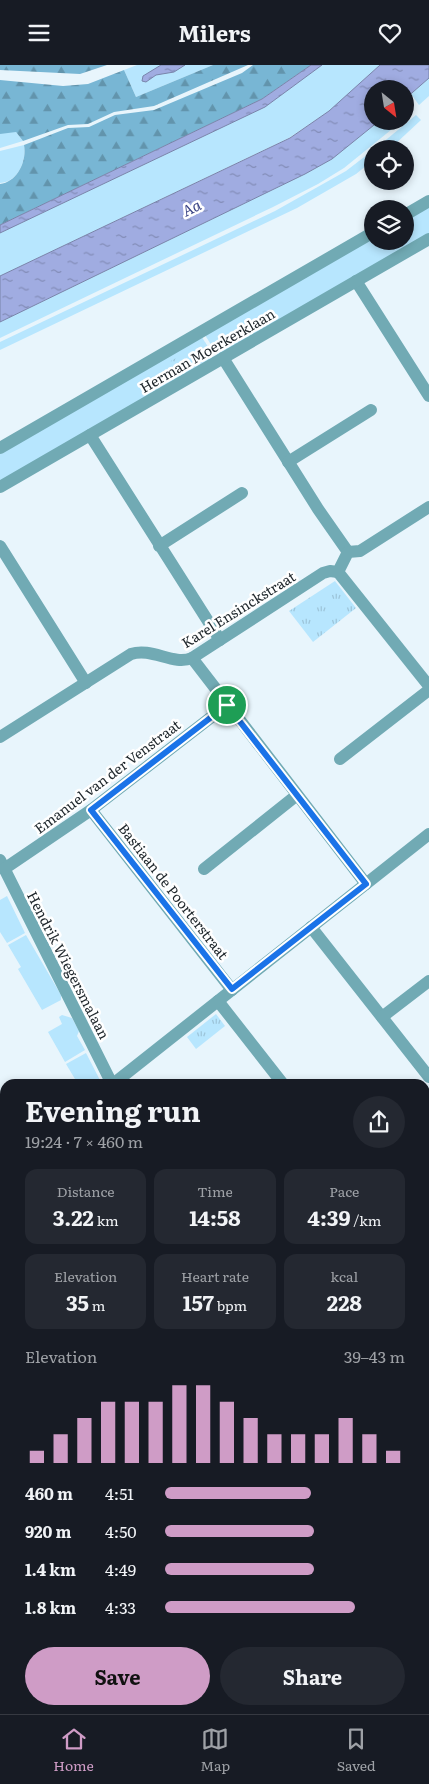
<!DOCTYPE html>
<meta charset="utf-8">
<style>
body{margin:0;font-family:Literata,serif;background:#242831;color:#f1f3f6;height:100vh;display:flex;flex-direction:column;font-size:19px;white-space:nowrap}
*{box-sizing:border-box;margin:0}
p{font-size:16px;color:#9ea1a6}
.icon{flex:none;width:28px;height:28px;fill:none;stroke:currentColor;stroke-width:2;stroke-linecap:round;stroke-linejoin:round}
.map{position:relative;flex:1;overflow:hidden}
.sheet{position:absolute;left:0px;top:1014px;width:430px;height:636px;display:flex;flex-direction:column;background:#171b24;border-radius:15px 15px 0 0;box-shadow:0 2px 8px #0003}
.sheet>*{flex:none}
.needle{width:32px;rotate:150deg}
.tools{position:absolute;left:364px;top:15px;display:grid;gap:10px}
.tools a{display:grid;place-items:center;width:50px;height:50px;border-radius:50%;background:#171b24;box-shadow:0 2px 8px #0003;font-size:25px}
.pin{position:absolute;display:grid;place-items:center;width:42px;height:42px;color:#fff;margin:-21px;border:2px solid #fff;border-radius:50%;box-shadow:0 1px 5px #0007}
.round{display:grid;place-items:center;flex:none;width:52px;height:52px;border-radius:26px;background:#242831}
.headline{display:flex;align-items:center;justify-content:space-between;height:85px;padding:0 25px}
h1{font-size:28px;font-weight:700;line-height:38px}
.figures{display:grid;grid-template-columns:repeat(3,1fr);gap:8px;height:85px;padding:5px 25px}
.figures div{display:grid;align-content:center;border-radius:12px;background:#242831;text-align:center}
.figures b{font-size:21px;font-weight:700}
.figures small{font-size:14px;font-weight:400}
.figures p{font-size:14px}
.chart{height:140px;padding:10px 25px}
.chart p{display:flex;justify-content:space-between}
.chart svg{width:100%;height:90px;margin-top:5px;stroke:#cf9cc6;stroke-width:6}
.action{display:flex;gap:10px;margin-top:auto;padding:10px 25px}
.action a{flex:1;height:58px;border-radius:30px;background:#cf9cc6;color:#111;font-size:20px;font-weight:700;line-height:58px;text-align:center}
.action a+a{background:#242831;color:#f1f3f6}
ul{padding:0 25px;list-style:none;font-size:16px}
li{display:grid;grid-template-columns:80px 60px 1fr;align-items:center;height:38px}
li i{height:12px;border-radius:6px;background:#cf9cc6}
header{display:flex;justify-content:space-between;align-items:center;height:65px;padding:0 25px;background:#171b24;font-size:22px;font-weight:700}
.dock{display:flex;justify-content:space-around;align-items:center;height:70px;border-top:1px solid #363941;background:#171b24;font-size:14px;color:#9ea1a6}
.dock a{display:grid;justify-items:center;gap:2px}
.dock .active{color:#cf9cc6}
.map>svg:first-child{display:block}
.green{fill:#b7e6fe}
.forest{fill:url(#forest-firs)}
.park{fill:url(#park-tufts)}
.water{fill:url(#water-ripples);stroke:#7984aa}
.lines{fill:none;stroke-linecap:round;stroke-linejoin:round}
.minor{stroke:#71aab4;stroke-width:12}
.highway{stroke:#184b53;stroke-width:15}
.route-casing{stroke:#fff;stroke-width:10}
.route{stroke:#1a73e8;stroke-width:6}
.labels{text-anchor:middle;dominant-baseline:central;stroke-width:5;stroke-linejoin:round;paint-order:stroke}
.street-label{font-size:14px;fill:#1e262b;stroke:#fff}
.water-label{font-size:15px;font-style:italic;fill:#3a4485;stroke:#fff}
</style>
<header><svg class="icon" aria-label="menu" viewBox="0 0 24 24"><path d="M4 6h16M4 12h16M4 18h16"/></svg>Milers<svg class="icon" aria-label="heart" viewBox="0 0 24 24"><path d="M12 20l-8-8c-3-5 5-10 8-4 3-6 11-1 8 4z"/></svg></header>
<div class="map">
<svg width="429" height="1649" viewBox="0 0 429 1649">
<defs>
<pattern id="forest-firs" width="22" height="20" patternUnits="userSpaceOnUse" patternTransform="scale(1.25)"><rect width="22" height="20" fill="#78b6d4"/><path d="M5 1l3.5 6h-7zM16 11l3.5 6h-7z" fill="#6294ac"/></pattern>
<pattern id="park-tufts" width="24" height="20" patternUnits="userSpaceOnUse" patternTransform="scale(1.25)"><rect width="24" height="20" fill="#b7e6fe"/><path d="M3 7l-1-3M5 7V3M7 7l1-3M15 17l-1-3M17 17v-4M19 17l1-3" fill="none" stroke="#9dc5da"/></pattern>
<pattern id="water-ripples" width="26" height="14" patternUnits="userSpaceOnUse" patternTransform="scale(1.25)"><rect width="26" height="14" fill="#a0ace1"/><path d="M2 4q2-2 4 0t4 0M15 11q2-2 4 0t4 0" fill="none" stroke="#828cb7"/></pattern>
</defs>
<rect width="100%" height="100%" fill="#e8f5fc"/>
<!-- green -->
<g class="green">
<path d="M 137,0 L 213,0 L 136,32 L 124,5 Z"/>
<path d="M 322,0 L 380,0 L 329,46 L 289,73 L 0,211 L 0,168 L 265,42 Z"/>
<path d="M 429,13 L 429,31 L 419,40 L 411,29 Z"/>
<path d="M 416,50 L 421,55 L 393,81 L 389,84 L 375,84 Z"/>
<path d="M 379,56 L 402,56 L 344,103 L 318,119 L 273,142 L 0,273 L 0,257 L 305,109 L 332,94 Z"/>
<path d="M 3,67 L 16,67 L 23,76 L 0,83 L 0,69 Z"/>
<path d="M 24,80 C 27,95 18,117 0,118 L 0,86 Z"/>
<path d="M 372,86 L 372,96 L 356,109 L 297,143 L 0,285 L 0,277 L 275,146 L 346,106 Z"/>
<path d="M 429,142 L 429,169 L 218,291 L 205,270 L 372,174 L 372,176 L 405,176 L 405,155 Z"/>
<path d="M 202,272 L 214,293 L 0,416 L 0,389 Z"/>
<path d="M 7,831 L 25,868 L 7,878 L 0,867 L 0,835 Z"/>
<path d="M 26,870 L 61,930 L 61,935 L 42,945 L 18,904 L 21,902 L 8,880 Z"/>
<path d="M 62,950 L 72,953 L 79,966 L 77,971 L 85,985 L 65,997 L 48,967 L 62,959 L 59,952 Z"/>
<path d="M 86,988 L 102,1019 L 78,1019 L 66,999 Z"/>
<path d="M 0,1140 L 5,1142 L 5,1260 L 0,1252 Z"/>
<path d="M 425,1327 L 429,1329 L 429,1412 L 425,1417 Z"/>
<path d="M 0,1424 L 5,1431 L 5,1501 L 0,1494 Z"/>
<path d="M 192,1645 L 284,1645 L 286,1649 L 195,1649 Z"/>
</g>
<!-- forest -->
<g class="forest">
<path d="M 0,0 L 107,0 L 80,9 L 0,5 Z"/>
<path d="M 213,0 L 248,0 L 154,41 L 114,47 L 88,59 L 68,60 L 23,76 L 16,67 L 0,69 L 0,15 L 63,21 L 88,19 L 124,5 L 136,32 Z"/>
<path d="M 253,0 L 311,0 L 262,34 L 0,160 L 0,119 C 18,117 27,95 24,80 L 68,63 L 89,62 L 115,50 L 154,45 L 242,8 Z"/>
<path d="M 5,1302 L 5,1371 L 0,1363 L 0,1305 Z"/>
</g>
<!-- park -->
<g class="park">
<path d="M 205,277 L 212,289 L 176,309 L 169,297 Z"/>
<path d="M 335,516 L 356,543 L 313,577 L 289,546 Z"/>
<path d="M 216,949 L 225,961 L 196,984 L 187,972 Z"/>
</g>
<!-- water -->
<g class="water">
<path d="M 161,0 L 185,0 L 174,7 L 156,10 L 146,17 L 142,16 L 143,11 Z"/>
<path d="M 311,0 L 322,0 L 265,42 L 0,168 L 0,160 L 262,34 Z"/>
<path d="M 380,0 L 429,0 L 429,13 L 405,34 L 405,24 L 372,24 L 372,56 L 379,56 L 332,94 L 305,109 L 0,257 L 0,211 L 290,73 L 329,46 Z"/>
</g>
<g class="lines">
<!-- minor -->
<g class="minor">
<path d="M 405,150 L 429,136"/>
<path d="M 356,216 L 429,331"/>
<path d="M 223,293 L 318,444 L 348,487"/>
<path d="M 90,370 L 220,575"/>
<path d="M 0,383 L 372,168"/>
<path d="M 288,397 L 371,345"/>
<path d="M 0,422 L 429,174"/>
<path d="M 0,481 L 86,618"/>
<path d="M 159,481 L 242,428"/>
<path d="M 338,507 L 429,621"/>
<path d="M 192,593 L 366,819"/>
<path d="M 0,672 L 131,589 C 152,582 173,601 192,593 L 323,508 L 330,506 L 338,507 L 348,487 L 360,486 L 429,442"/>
<path d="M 340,694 L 429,625"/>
<path d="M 91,745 L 232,925"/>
<path d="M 0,795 L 112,1019"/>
<path d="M 4,804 L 91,745 L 227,640"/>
<path d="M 204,804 L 297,730"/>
<path d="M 311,862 L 429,1012"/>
<path d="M 218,936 L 283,1019"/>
<path d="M 382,952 L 429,916"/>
<path d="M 113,1019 L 429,769"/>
<path d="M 425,1035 L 429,1032"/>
<path d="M 425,1108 L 429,1106"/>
<path d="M 425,1121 L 429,1127"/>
</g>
<!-- highway -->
<g class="highway">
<path d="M 0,1403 L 5,1412"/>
<path d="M 0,1518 L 5,1524"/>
<path d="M 0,1557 L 5,1563"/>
<path d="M 0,1616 L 5,1622"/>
<path d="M 24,1645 L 28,1649"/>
<path d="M 75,1645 L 79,1649"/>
<path d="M 107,1645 L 111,1649"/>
<path d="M 171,1645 L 174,1649"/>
<path d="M 292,1645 L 295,1649"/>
</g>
</g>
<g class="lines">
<!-- route casing -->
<g class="route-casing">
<path id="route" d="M 227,640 L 366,819 L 232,924 L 91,745 Z"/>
</g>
<!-- route -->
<use href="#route" class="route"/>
</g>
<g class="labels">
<!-- street labels -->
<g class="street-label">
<text transform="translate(207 285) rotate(-30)">Herman Moerkerklaan</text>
<text transform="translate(238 544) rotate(-32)">Karel Ensinckstraat</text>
<text transform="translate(107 711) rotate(-37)">Emanuel van der Venstraat</text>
<text transform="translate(174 826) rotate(52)">Bastiaan de Poorterstraat</text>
<text transform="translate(69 900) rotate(63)">Hendrik Wiegersmalaan</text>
</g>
<!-- water labels -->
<g class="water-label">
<text transform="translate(191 142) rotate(-26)">Aa</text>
</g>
</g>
</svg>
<div class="tools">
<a><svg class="needle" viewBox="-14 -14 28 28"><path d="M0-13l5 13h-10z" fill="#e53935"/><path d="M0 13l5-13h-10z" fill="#9ea1a6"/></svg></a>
<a><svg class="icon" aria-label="locate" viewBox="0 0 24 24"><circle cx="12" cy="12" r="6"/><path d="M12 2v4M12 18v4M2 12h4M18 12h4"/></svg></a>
<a><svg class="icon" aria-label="layers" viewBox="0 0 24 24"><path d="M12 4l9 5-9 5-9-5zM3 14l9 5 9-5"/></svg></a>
</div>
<div class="pin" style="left:227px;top:640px;background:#1e9e55"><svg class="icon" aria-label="arrive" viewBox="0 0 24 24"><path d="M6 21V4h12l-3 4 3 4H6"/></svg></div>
<section class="sheet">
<div class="headline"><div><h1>Evening run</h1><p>19:24 · 7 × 460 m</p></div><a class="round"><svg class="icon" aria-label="share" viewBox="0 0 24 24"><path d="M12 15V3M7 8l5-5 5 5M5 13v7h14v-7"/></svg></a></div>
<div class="figures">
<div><p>Distance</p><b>3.22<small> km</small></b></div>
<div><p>Time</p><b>14:58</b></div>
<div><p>Pace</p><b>4:39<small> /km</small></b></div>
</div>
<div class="figures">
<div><p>Elevation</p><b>35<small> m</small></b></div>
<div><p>Heart rate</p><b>157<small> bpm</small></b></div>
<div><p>kcal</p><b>228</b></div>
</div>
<div class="chart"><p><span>Elevation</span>39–43 m</p>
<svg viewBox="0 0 160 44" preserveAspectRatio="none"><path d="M5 44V38M15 44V30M25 44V22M35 44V14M45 44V14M55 44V14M65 44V6M75 44V6M85 44V14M95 44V22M105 44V30M115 44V30M125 44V30M135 44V22M145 44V30M155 44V38"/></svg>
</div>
<ul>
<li><b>460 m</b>4:51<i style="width:61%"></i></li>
<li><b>920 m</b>4:50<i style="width:62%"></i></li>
<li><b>1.4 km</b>4:49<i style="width:62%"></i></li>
<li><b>1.8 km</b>4:33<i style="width:79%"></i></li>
</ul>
<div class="action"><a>Save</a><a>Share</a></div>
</section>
</div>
<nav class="dock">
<a class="active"><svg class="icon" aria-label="home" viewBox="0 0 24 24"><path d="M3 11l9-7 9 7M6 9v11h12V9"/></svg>Home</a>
<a><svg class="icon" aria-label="map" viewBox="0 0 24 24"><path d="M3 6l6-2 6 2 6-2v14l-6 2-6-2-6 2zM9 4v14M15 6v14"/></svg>Map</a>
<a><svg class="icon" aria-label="saved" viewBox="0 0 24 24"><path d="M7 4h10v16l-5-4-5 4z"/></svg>Saved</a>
</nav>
